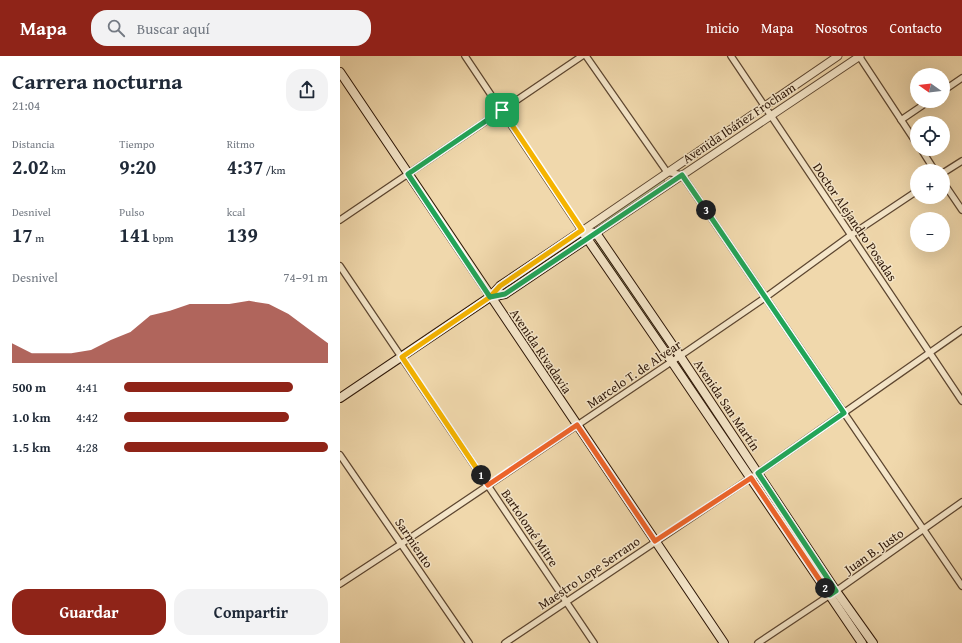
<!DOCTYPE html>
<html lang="es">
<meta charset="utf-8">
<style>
body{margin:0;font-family:"Gentium Book Plus",serif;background:#f2f2f3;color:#1f2937;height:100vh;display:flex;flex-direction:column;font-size:15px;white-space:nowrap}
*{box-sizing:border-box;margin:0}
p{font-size:13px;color:#747a83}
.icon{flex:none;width:22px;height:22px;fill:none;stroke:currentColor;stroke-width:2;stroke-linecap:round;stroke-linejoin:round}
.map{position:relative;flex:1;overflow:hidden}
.sheet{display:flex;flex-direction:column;background:#fff;width:340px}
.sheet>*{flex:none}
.needle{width:26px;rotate:284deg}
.controls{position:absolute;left:570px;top:12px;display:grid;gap:8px}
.controls a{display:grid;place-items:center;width:40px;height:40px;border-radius:50%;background:#fff;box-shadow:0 4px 16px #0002;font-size:20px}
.pin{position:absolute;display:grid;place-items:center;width:34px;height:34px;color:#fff;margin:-17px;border-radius:8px;box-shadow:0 2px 6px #0006}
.km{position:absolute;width:20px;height:20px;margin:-10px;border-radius:50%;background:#222;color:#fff;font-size:11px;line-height:20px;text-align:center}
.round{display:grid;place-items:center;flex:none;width:42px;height:42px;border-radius:16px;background:#f2f2f3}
.summary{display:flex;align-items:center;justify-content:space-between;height:68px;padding:0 12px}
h1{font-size:22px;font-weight:700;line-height:30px}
.stats{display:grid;grid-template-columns:repeat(3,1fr);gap:6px;height:68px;padding:4px 12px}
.stats div{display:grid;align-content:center}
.stats b{font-size:20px;font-weight:700}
.stats small{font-size:11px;font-weight:400}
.stats p{font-size:11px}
.chart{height:112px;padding:8px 12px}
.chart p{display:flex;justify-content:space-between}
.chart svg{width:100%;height:72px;margin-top:4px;fill:#8f2418;opacity:.7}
.cta{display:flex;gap:8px;margin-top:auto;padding:8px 12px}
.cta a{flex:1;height:46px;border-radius:16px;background:#8f2418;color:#fff;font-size:16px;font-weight:700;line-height:46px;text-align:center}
.cta a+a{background:#f2f2f3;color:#1f2937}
ul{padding:0 12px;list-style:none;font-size:13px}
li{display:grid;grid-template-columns:64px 48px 1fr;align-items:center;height:30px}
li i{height:10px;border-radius:5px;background:#8f2418}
header{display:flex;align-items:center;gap:24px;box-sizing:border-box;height:56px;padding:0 20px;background:#8f2418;color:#fff}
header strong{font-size:19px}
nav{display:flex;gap:22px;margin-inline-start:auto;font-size:14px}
.search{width:280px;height:36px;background:#f2f2f3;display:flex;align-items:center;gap:10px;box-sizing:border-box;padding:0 14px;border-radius:16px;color:#747a83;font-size:15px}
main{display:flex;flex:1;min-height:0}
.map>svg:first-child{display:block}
.green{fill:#b4c08d;stroke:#706a4a}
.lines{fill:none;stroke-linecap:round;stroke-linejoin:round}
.minor-casing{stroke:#5d4630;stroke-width:8}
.tertiary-casing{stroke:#5d4630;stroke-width:9}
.secondary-casing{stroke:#2c1506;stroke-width:10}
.minor{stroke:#f5e6c9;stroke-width:5.5}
.tertiary{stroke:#f5e6c9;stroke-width:7}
.secondary{stroke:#f5e6c9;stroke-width:8}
.split-1-casing{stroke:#fff;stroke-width:8}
.split-2-casing{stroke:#fff;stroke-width:8}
.split-3-casing{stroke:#fff;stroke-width:8}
.split-4-casing{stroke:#fff;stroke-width:8}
.split-1{stroke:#f5b400;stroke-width:5}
.split-2{stroke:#f0652b;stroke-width:5}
.split-3{stroke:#22a559;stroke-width:5}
.split-4{stroke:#22a559;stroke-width:5}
.labels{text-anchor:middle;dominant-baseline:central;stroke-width:3;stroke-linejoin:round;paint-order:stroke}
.street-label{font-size:13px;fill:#2c1506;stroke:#f5e6c9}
</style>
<header>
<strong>Mapa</strong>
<div class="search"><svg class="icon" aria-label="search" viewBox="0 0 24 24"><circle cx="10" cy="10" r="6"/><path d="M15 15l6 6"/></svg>Buscar aquí</div>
<nav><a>Inicio</a><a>Mapa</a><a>Nosotros</a><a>Contacto</a></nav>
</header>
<main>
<section class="sheet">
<div class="summary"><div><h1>Carrera nocturna</h1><p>21:04</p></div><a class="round"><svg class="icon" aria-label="share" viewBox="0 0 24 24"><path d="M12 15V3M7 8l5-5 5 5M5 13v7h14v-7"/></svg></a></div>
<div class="stats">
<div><p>Distancia</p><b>2.02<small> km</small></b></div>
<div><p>Tiempo</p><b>9:20</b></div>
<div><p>Ritmo</p><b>4:37<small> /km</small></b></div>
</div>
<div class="stats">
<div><p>Desnivel</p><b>17<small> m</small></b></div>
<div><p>Pulso</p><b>141<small> bpm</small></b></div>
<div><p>kcal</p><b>139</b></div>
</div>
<div class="chart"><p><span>Desnivel</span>74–91 m</p>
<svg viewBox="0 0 160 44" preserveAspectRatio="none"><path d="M0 44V32L10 38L20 38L30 38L40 36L50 30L60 25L70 15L80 12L90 8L100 8L110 8L120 6L130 8L140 14L150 23L160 32V44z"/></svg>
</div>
<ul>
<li><b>500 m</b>4:41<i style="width:83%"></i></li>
<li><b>1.0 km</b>4:42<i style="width:81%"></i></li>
<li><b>1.5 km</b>4:28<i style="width:100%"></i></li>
</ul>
<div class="cta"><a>Guardar</a><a>Compartir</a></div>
</section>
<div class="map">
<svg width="622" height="587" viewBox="0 0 622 587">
<rect width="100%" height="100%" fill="#f0d8ac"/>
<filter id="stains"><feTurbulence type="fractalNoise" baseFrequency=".005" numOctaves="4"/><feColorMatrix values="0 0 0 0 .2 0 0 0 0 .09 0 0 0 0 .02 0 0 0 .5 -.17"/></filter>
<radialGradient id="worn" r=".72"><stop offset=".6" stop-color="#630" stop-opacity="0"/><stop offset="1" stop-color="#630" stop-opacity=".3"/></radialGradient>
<!-- green -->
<g class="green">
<path d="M 323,123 L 326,127 L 258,172 L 255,168 Z"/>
<path d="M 258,187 L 326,287 L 324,288 L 256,188 Z"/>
<path d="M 339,307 L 407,407 L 405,408 L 337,308 Z"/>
</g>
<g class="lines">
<!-- minor casing -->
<g class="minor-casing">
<g id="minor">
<path d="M 125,0 L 242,175"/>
<path d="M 246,0 L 327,116 L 342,119 L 622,530"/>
<path d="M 391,0 L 622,345"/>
<path d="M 519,0 L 577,88"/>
<path d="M 603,35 L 622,22"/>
<path d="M 561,64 L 589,45"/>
<path d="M 581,93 L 595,115"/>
<path d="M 603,117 L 622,105"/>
<path d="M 603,126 L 622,154"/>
<path d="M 0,164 L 242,0"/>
<path d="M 0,210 L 254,587"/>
<path d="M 0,399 L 129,587"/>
<path d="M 0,528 L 61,488 L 340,300 L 426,241 L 511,179 L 577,135"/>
<path d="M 165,587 L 418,417 L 622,274"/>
<path d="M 418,587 L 496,535 L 622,446"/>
</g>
</g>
<!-- tertiary casing -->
<g class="tertiary-casing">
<g id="tertiary">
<path d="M 242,175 L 498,0"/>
<path d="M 256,177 L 520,0"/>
</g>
</g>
<!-- secondary casing -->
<g class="secondary-casing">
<g id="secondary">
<path d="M 0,16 L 384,587"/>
<path d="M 242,175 L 256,177 L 340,300 L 496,535 L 533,587"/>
<path d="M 242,175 L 332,306 L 522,587"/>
<path d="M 150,241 L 165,238 L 251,180"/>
<path d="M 0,342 L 150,241 L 160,230 L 242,175"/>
</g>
</g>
<!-- minor -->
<use href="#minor" class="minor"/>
<!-- tertiary -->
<use href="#tertiary" class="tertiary"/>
<!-- secondary -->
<use href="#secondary" class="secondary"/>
</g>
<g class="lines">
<!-- split-1 casing -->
<g class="split-1-casing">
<path id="split-1" d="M 141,419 L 62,301 L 150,241 L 160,230 L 242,174 L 162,54"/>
</g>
<!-- split-2 casing -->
<g class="split-2-casing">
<path id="split-2" d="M 141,419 L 148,429 L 237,369 L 315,485 L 411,422 L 485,532"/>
</g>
<!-- split-3 casing -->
<g class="split-3-casing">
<path id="split-3" d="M 366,154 L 504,357 L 418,417 L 496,535 L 490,539 L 485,532"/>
</g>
<!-- split-4 casing -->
<g class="split-4-casing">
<path id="split-4" d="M 162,54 L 68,118 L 150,241 L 165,238 L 342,119 L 366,154"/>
</g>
<!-- split-1 -->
<use href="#split-1" class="split-1"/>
<!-- split-2 -->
<use href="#split-2" class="split-2"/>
<!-- split-3 -->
<use href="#split-3" class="split-3"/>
<!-- split-4 -->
<use href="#split-4" class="split-4"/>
</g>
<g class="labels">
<!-- street labels -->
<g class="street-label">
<text transform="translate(399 67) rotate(-34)">Avenida Ibáñez Frocham</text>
<text transform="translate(515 166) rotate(56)">Doctor Alejandro Posadas</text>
<text transform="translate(201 295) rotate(56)">Avenida Rivadavia</text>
<text transform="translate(294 318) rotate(-34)">Marcelo T. de Alvear</text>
<text transform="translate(387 349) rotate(56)">Avenida San Martín</text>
<text transform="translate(190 472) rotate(56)">Bartolomé Mitre</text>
<text transform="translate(74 487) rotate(56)">Sarmiento</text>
<text transform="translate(534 495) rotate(-35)">Juan B. Justo</text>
<text transform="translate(249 517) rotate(-34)">Maestro Lope Serrano</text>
</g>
</g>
<rect width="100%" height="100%" filter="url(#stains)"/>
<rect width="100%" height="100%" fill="url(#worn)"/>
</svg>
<div class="controls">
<a><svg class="needle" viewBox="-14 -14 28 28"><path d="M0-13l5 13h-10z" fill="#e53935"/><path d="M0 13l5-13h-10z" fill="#747a83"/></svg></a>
<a><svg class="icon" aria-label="locate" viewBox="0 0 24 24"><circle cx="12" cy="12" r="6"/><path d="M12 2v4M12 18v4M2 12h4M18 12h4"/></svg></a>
<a>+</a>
<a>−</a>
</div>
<div class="pin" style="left:162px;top:54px;background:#1e9e55"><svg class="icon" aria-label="arrive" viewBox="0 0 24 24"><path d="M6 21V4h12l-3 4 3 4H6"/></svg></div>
<b class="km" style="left:141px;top:419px">1</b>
<b class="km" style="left:485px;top:532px">2</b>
<b class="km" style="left:366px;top:154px">3</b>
</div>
</main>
